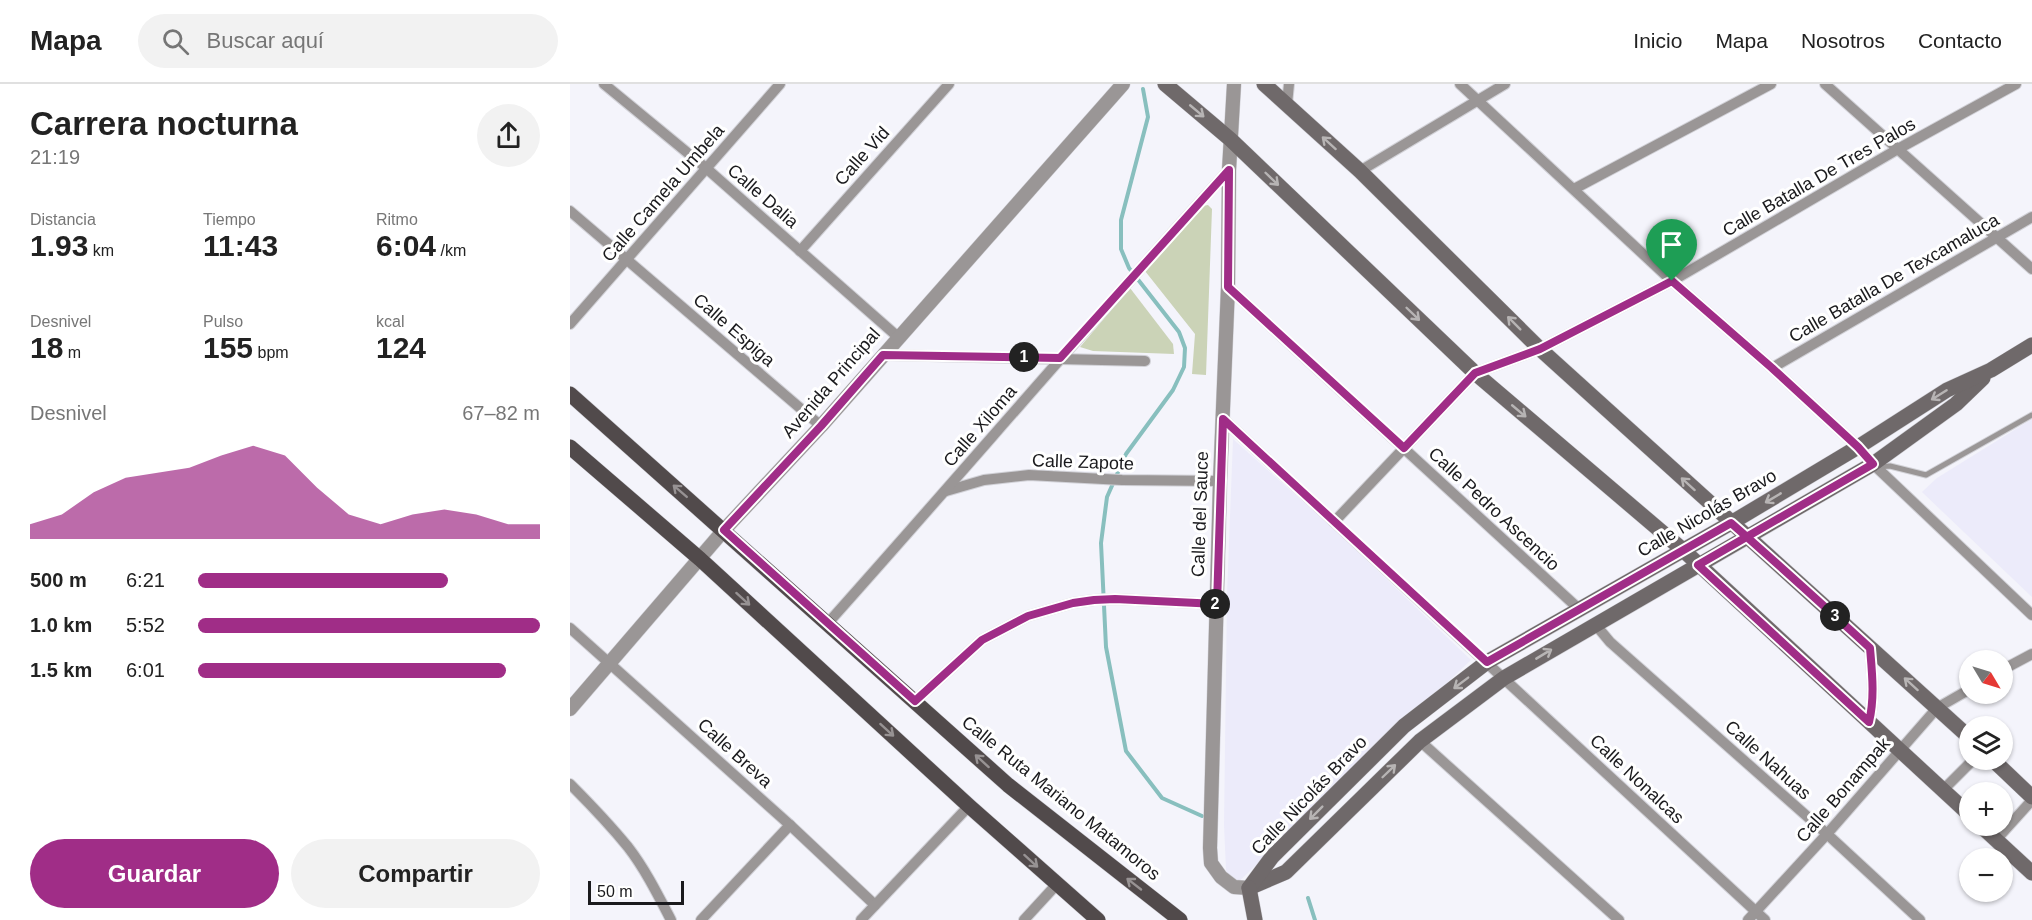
<!DOCTYPE html>
<html lang="es">
<meta charset="utf-8">
<style>
body{margin:0;font-family:Helvetica,sans-serif;background:#f2f2f2;color:#222;height:100vh;display:flex;flex-direction:column;font-size:22px;white-space:nowrap}
*{box-sizing:border-box;margin:0}
p{font-size:20px;color:#767676}
.icon{flex:none;width:33px;height:33px;fill:none;stroke:currentColor;stroke-width:2;stroke-linecap:round;stroke-linejoin:round}
.map{position:relative;flex:1;overflow:hidden}
.side{display:flex;flex-direction:column;background:#fff;width:570px}
.side>*{flex:none}
.needle{width:39px;rotate:128deg}
.buttons{position:absolute;left:1389px;top:566px;display:grid;gap:12px}
.buttons a{display:grid;place-items:center;width:54px;height:54px;border-radius:50%;background:#fff;box-shadow:0 2px 4px #0004;font-size:30px}
.scale{position:absolute;left:18px;bottom:15px;width:96px;box-sizing:border-box;padding-left:6px;border:3px solid #1a1a1d;border-top:0;font-size:16px;line-height:21px;white-space:nowrap;color:#1a1a1d;-webkit-text-stroke:4px #fff;paint-order:stroke}
.pin{position:absolute;display:grid;place-items:center;width:51px;height:51px;color:#fff;margin:-62px -26px;border-radius:50% 50% 50% 0;rotate:-45deg;box-shadow:0 0 6px #0007}
.pin .icon{rotate:45deg}
.km{position:absolute;width:30px;height:30px;margin:-15px;border-radius:50%;background:#222;color:#fff;font-size:16px;line-height:30px;text-align:center}
.round{display:grid;place-items:center;flex:none;width:63px;height:63px;border-radius:32px;background:#f2f2f2}
.overview{display:flex;align-items:center;justify-content:space-between;height:102px;padding:0 30px}
h1{font-size:33px;font-weight:700;line-height:45px}
.stats{display:grid;grid-template-columns:repeat(3,1fr);gap:9px;height:102px;padding:6px 30px}
.stats div{display:grid;align-content:center}
.stats b{font-size:30px;font-weight:700}
.stats small{font-size:16px;font-weight:400}
.stats p{font-size:16px}
.chart{height:168px;padding:12px 30px}
.chart p{display:flex;justify-content:space-between}
.chart svg{width:100%;height:108px;margin-top:6px;fill:#a02d87;opacity:.7}
.cta{display:flex;gap:12px;margin-top:auto;padding:12px 30px}
.cta a{flex:1;height:69px;border-radius:36px;background:#a02d87;color:#fff;font-size:24px;font-weight:700;line-height:69px;text-align:center}
.cta a+a{background:#f2f2f2;color:#222}
ul{padding:0 30px;list-style:none;font-size:20px}
li{display:grid;grid-template-columns:96px 72px 1fr;align-items:center;height:45px}
li i{height:15px;border-radius:8px;background:#a02d87}
header{display:flex;align-items:center;gap:36px;box-sizing:border-box;height:84px;padding:0 30px;background:#fff;border-bottom:2px solid #e0e0e0}
header strong{font-size:28px}
nav{display:flex;gap:33px;margin-inline-start:auto;font-size:21px}
.search{width:420px;height:54px;background:#f2f2f2;display:flex;align-items:center;gap:15px;box-sizing:border-box;padding:0 21px;border-radius:33px;color:#767676;font-size:22px}
main{display:flex;flex:1;min-height:0}
.map>svg:first-child{display:block}
.built{fill:#ecebfa}
.green{fill:#cbd3b7}
.lines{fill:none;stroke-linecap:round;stroke-linejoin:round}
.stream{stroke:#88bfbe;stroke-width:4}
.service-casing{stroke:#d1d1d7;stroke-width:7}
.minor-casing{stroke:#d1d1d7;stroke-width:12}
.tertiary-casing{stroke:#d1d1d7;stroke-width:15}
.secondary-casing{stroke:#d1d1d7;stroke-width:16}
.primary-casing{stroke:#d1d1d7;stroke-width:16}
.service{stroke:#9a9696;stroke-width:5}
.minor{stroke:#9a9696;stroke-width:10}
.tertiary{stroke:#9a9696;stroke-width:14}
.secondary{stroke:#6f696a;stroke-width:15}
.primary{stroke:#514a4b;stroke-width:15}
.oneway{stroke:#b7b4b4}
.oneway2{stroke:#979293}
.route-casing{stroke:#fff;stroke-width:12}
.route{stroke:#a02d87;stroke-width:8}
.labels{text-anchor:middle;dominant-baseline:central;stroke-width:6;stroke-linejoin:round;paint-order:stroke}
.street-label{font-size:18px;fill:#1a1a1d;stroke:#fff}
</style>
<header>
<strong>Mapa</strong>
<div class="search"><svg class="icon" aria-label="search" viewBox="0 0 24 24"><circle cx="10" cy="10" r="6"/><path d="M15 15l6 6"/></svg>Buscar aquí</div>
<nav><a>Inicio</a><a>Mapa</a><a>Nosotros</a><a>Contacto</a></nav>
</header>
<main>
<section class="side">
<div class="overview"><div><h1>Carrera nocturna</h1><p>21:19</p></div><a class="round"><svg class="icon" aria-label="share" viewBox="0 0 24 24"><path d="M12 15V3M7 8l5-5 5 5M5 13v7h14v-7"/></svg></a></div>
<div class="stats">
<div><p>Distancia</p><b>1.93<small> km</small></b></div>
<div><p>Tiempo</p><b>11:43</b></div>
<div><p>Ritmo</p><b>6:04<small> /km</small></b></div>
</div>
<div class="stats">
<div><p>Desnivel</p><b>18<small> m</small></b></div>
<div><p>Pulso</p><b>155<small> bpm</small></b></div>
<div><p>kcal</p><b>124</b></div>
</div>
<div class="chart"><p><span>Desnivel</span>67–82 m</p>
<svg viewBox="0 0 160 44" preserveAspectRatio="none"><path d="M0 44V38L10 34L20 25L30 19L40 17L50 15L60 10L70 6L80 10L90 23L100 34L110 38L120 34L130 32L140 34L150 38L160 38V44z"/></svg>
</div>
<ul>
<li><b>500 m</b>6:21<i style="width:73%"></i></li>
<li><b>1.0 km</b>5:52<i style="width:100%"></i></li>
<li><b>1.5 km</b>6:01<i style="width:90%"></i></li>
</ul>
<div class="cta"><a>Guardar</a><a>Compartir</a></div>
</section>
<div class="map">
<svg width="1462" height="836" viewBox="0 0 1462 836">
<rect width="100%" height="100%" fill="#f4f4fb"/>
<!-- built -->
<g class="built">
<path d="M 1462,335 L 1462,513 L 1352,408 L 1367,394 Z"/>
<path d="M 663,355 L 768,449 L 901,576 L 661,805 L 656,786 L 654,741 L 657,510 Z"/>
</g>
<!-- green -->
<g class="green">
<path d="M 638,121 L 642,125 L 636,291 L 622,290 L 625,250 L 575,187 L 632,122 Z"/>
<path d="M 560,204 L 603,260 L 604,270 L 523,267 L 510,263 Z"/>
</g>
<g class="lines">
<!-- stream -->
<g class="stream">
<path d="M 573,5 L 578,33 L 551,136 L 551,165 L 559,184 L 609,248 L 615,264 L 614,283 L 603,306 L 556,370 L 537,413 L 531,459 L 536,563 L 556,667 L 592,714 L 632,732"/>
<path d="M 738,814 L 745,836"/>
</g>
<!-- service casing -->
<g class="service-casing">
<path id="service" d="M 1308,383 L 1320,382 L 1356,391 L 1462,331"/>
</g>
<!-- minor casing -->
<g class="minor-casing">
<g id="minor">
<path d="M 34,0 L 136,84 L 328,253"/>
<path d="M 890,0 L 1102,197 L 1202,284 L 1288,363 L 1303,380 L 1462,531"/>
<path d="M 1255,0 L 1462,185"/>
<path d="M 717,20 L 719,0"/>
<path d="M 790,87 L 935,0"/>
<path d="M 1004,105 L 1201,0"/>
<path d="M 0,127 L 251,342"/>
<path d="M 230,167 L 379,0"/>
<path d="M 658,203 L 1009,525"/>
<path d="M 0,240 L 210,0"/>
<path d="M 313,271 L 575,277"/>
<path d="M 1202,284 L 1462,133"/>
<path d="M 653,335 L 1195,836"/>
<path d="M 376,407 L 414,396 L 459,391 L 552,396 L 650,397"/>
<path d="M 764,438 L 905,289 L 970,265 L 1102,197 L 1328,65 L 1446,0"/>
<path d="M 258,539 C 392,389 523,235 659,86"/>
<path d="M 1025,540 L 1040,558 L 1257,750 L 1350,836"/>
<path d="M 0,544 L 220,741 L 305,821"/>
<path d="M 1432,586 L 1462,570"/>
<path d="M 345,617 L 412,556 L 458,532 L 503,519 L 524,516 L 545,515 L 647,520"/>
<path d="M 1299,638 C 1305,614 1302,588 1300,564"/>
<path d="M 850,657 L 1049,836"/>
<path d="M 0,700 C 20,720 40,741 58,763 C 75,785 88,811 101,836"/>
<path d="M 1373,706 L 1404,675"/>
<path d="M 1426,756 L 1462,716"/>
<path d="M 131,836 L 220,741"/>
<path d="M 291,836 L 399,722"/>
<path d="M 454,836 L 487,800"/>
<path d="M 1178,836 L 1257,750 L 1367,624 L 1400,605"/>
</g>
</g>
<!-- tertiary casing -->
<g class="tertiary-casing">
<g id="tertiary">
<path d="M 664,0 L 659,86 L 658,203 L 650,397 L 640,764 L 641,779 L 651,793 L 664,803 L 679,804"/>
<path d="M 0,625 L 154,446 L 251,342 L 553,0"/>
</g>
</g>
<!-- secondary casing -->
<g class="secondary-casing">
<g id="secondary">
<path d="M 595,0 L 660,55 L 905,289 L 1113,466 L 1400,731"/>
<path d="M 694,0 L 790,87 L 970,265 L 1400,654"/>
<path d="M 1422,675 L 1462,713"/>
<path d="M 1410,741 L 1462,789"/>
<path d="M 681,803 L 716,788 L 850,657 L 934,594 L 1303,380 L 1386,320 L 1413,294"/>
<path d="M 679,804 L 702,773 L 834,642 L 917,578 L 1161,439 L 1288,363 L 1377,306 L 1421,286 L 1462,261"/>
<path d="M 679,804 L 685,836"/>
</g>
</g>
<!-- primary casing -->
<g class="primary-casing">
<g id="primary">
<path d="M 0,310 L 438,701 L 610,836"/>
<path d="M 0,363 L 130,475 L 399,722 L 528,836"/>
</g>
</g>
<!-- service -->
<use href="#service" class="service"/>
<!-- minor -->
<use href="#minor" class="minor"/>
<!-- tertiary -->
<use href="#tertiary" class="tertiary"/>
<!-- secondary -->
<use href="#secondary" class="secondary"/>
<!-- primary -->
<use href="#primary" class="primary"/>
</g>
<!-- one-way arrows -->
<defs><path id="oneway-shaft" d="M-6 0H5M1.5-3L5.5 0L1.5 3" fill="none" stroke-width="1.6" stroke-linecap="round" stroke-linejoin="round" transform="scale(1.5)"/></defs>
<g class="oneway">
<use href="#oneway-shaft" transform="translate(627 27) rotate(40)"/>
<use href="#oneway-shaft" transform="translate(759 59) rotate(-138)"/>
<use href="#oneway-shaft" transform="translate(702 95) rotate(44)"/>
<use href="#oneway-shaft" transform="translate(843 230) rotate(44)"/>
<use href="#oneway-shaft" transform="translate(944 239) rotate(-135)"/>
<use href="#oneway-shaft" transform="translate(1369 311) rotate(148)"/>
<use href="#oneway-shaft" transform="translate(949 327) rotate(40)"/>
<use href="#oneway-shaft" transform="translate(1118 400) rotate(-138)"/>
<use href="#oneway-shaft" transform="translate(1203 414) rotate(149)"/>
<use href="#oneway-shaft" transform="translate(974 570) rotate(-31)"/>
<use href="#oneway-shaft" transform="translate(891 599) rotate(143)"/>
<use href="#oneway-shaft" transform="translate(1341 600) rotate(-138)"/>
<use href="#oneway-shaft" transform="translate(819 687) rotate(-44)"/>
<use href="#oneway-shaft" transform="translate(746 729) rotate(135)"/>
</g>
<g class="oneway2">
<use href="#oneway-shaft" transform="translate(110 407) rotate(-139)"/>
<use href="#oneway-shaft" transform="translate(173 515) rotate(42)"/>
<use href="#oneway-shaft" transform="translate(317 646) rotate(42)"/>
<use href="#oneway-shaft" transform="translate(412 677) rotate(-138)"/>
<use href="#oneway-shaft" transform="translate(461 777) rotate(42)"/>
<use href="#oneway-shaft" transform="translate(564 800) rotate(-142)"/>
</g>
<g class="lines">
<!-- route casing -->
<g class="route-casing">
<path id="route" d="M 1102,197 L 970,265 L 905,289 L 834,364 L 658,203 L 659,86 L 490,274 L 313,271 L 251,342 L 154,446 L 345,617 L 412,556 L 458,532 L 503,519 L 524,516 L 545,515 L 647,520 L 653,335 L 917,578 L 1161,439 C 1208,480 1254,522 1300,564 C 1302,588 1305,614 1299,638 L 1128,481 L 1303,380 L 1288,363 L 1202,284 L 1102,197"/>
</g>
<!-- route -->
<use href="#route" class="route"/>
</g>
<g class="labels">
<!-- street labels -->
<g class="street-label">
<text transform="translate(292 72) rotate(-48)">Calle Vid</text>
<text transform="translate(1249 93) rotate(-30)">Calle Batalla De Tres Palos</text>
<text transform="translate(93 109) rotate(-49)">Calle Camela Umbela</text>
<text transform="translate(193 112) rotate(41)">Calle Dalia</text>
<text transform="translate(1324 194) rotate(-30)">Calle Batalla De Texcamaluca</text>
<text transform="translate(164 246) rotate(41)">Calle Espiga</text>
<text transform="translate(261 299) rotate(-49)">Avenida Principal</text>
<text transform="translate(410 342) rotate(-49)">Calle Xiloma</text>
<text transform="translate(513 378) rotate(2)">Calle Zapote</text>
<text transform="translate(924 425) rotate(43)">Calle Pedro Ascencio</text>
<text transform="translate(1137 429) rotate(-30)">Calle Nicolás Bravo</text>
<text transform="translate(630 430) rotate(-88)">Calle del Sauce</text>
<text transform="translate(165 669) rotate(42)">Calle Breva</text>
<text transform="translate(1198 676) rotate(42)">Calle Nahuas</text>
<text transform="translate(1067 695) rotate(43)">Calle Nonalcas</text>
<text transform="translate(1273 706) rotate(-49)">Calle Bonampak</text>
<text transform="translate(739 711) rotate(-46)">Calle Nicolás Bravo</text>
<text transform="translate(491 714) rotate(39)">Calle Ruta Mariano Matamoros</text>
</g>
</g>
</svg>
<div class="buttons">
<a><svg class="needle" viewBox="-14 -14 28 28"><path d="M0-13l5 13h-10z" fill="#e53935"/><path d="M0 13l5-13h-10z" fill="#767676"/></svg></a>
<a><svg class="icon" aria-label="layers" viewBox="0 0 24 24"><path d="M12 4l9 5-9 5-9-5zM3 14l9 5 9-5"/></svg></a>
<a>+</a>
<a>−</a>
</div>
<div class="scale">50 m</div>
<div class="pin" style="left:1102px;top:197px;background:#1e9e55"><svg class="icon" aria-label="arrive" viewBox="0 0 24 24"><path d="M6 21V4h12l-3 4 3 4H6"/></svg></div>
<b class="km" style="left:454px;top:273px">1</b>
<b class="km" style="left:645px;top:520px">2</b>
<b class="km" style="left:1265px;top:532px">3</b>
</div>
</main>
